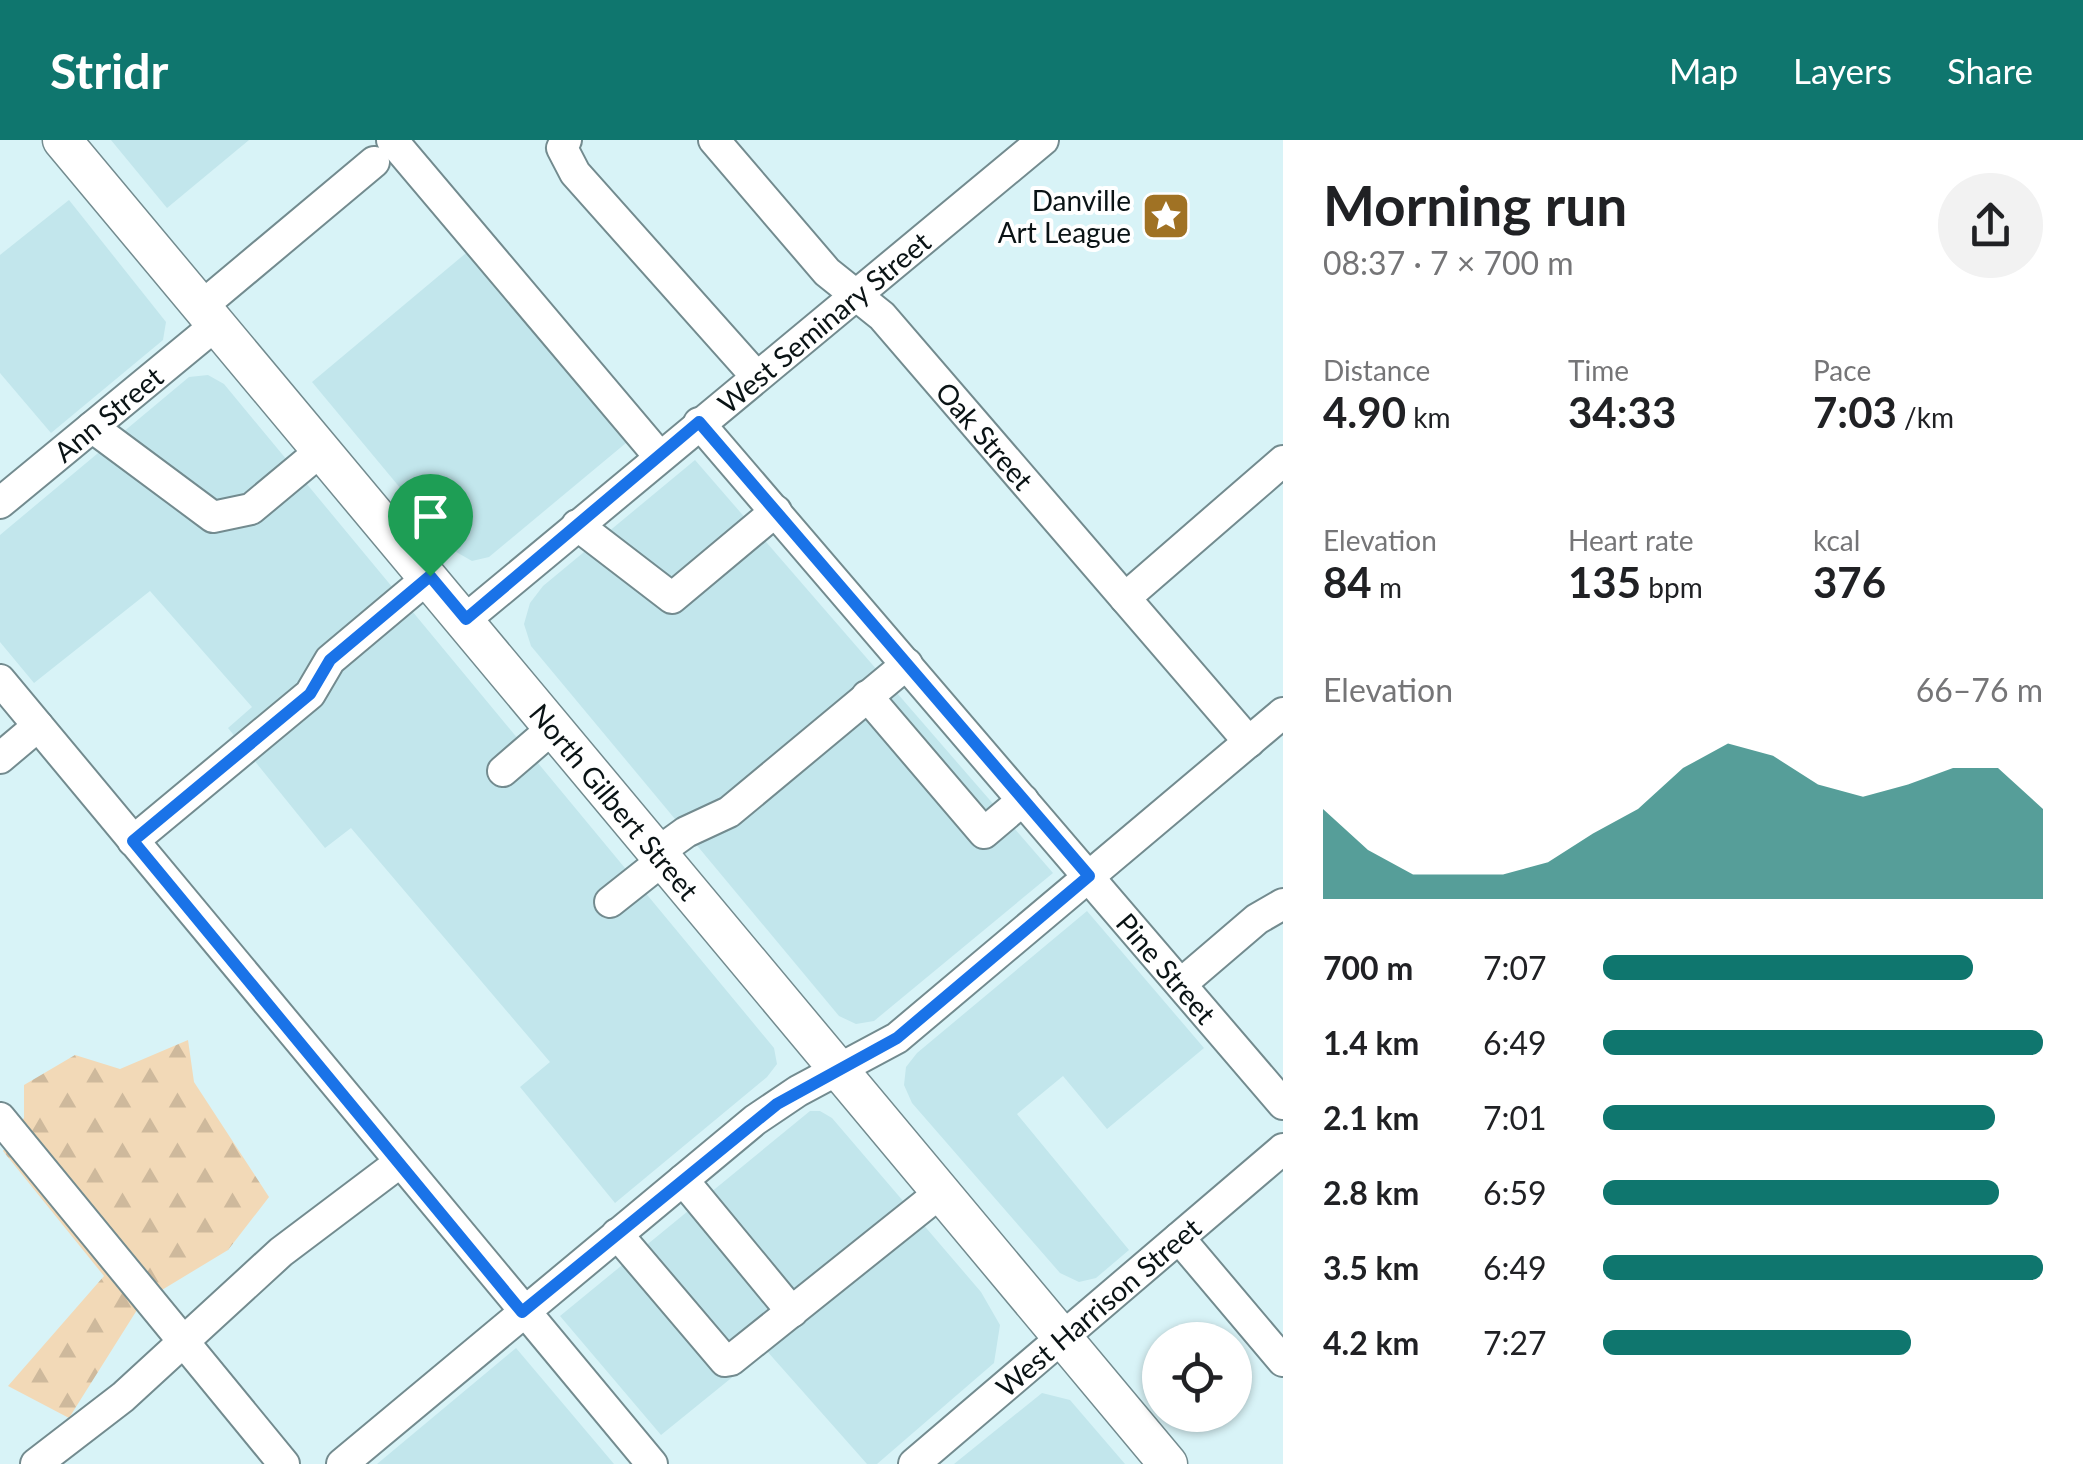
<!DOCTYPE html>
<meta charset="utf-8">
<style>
body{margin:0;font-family:Lato,sans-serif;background:#f2f2f2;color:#202124;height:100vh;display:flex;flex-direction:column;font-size:38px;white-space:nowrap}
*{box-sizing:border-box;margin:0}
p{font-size:32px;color:#757577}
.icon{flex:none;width:55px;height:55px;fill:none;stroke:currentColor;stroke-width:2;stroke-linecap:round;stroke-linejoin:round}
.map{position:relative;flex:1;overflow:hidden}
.sheet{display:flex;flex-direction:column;background:#fff;width:800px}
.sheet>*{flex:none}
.fabs{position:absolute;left:1142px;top:1182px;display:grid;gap:20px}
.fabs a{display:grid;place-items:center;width:110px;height:110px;border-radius:50%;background:#fff;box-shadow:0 2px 8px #0004;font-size:50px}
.pin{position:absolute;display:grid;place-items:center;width:85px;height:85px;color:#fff;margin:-102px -42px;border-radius:50% 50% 50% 0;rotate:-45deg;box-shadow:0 0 10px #0007}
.pin .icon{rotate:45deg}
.round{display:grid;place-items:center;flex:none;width:105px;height:105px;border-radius:52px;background:#f2f2f2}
.overview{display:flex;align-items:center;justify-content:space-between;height:170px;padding:0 40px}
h1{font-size:55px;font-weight:700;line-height:75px}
.figures{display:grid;grid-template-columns:repeat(3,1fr);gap:15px;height:170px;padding:10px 40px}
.figures div{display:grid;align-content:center}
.figures b{font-size:42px;font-weight:700}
.figures small{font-size:28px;font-weight:400}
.figures p{font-size:28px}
.chart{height:280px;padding:20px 40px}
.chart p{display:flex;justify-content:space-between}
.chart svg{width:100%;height:180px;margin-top:10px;fill:#0f766e;opacity:.7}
ul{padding:0 40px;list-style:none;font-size:32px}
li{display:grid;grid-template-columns:160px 120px 1fr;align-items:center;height:75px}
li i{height:25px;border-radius:12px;background:#0f766e}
header{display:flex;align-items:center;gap:60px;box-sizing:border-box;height:140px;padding:0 50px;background:#0f766e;color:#fff}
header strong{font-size:48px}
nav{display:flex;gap:55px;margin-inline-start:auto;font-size:35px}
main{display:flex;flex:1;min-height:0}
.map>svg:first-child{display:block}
.built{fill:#c2e6ec}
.forest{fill:url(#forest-firs)}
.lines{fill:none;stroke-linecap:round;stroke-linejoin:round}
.minor-casing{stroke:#738b8f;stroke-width:34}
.major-casing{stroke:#738b8f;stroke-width:41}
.minor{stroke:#fff;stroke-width:30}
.major{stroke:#fff;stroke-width:38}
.route-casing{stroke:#fff;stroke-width:20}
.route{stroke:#1a73e8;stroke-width:12}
.labels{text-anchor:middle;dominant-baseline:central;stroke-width:8;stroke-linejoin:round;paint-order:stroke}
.poi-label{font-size:28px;fill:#0a1315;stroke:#fff;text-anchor:end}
.street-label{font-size:28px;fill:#0a1315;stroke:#fff}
</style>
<header>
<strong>Stridr</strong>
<nav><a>Map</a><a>Layers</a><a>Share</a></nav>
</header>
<main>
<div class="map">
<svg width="1283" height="1324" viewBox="0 0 1283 1324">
<defs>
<pattern id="forest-firs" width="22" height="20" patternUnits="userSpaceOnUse" patternTransform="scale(2.5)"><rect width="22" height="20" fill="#f2d9b7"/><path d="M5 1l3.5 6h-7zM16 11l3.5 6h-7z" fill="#ceb99c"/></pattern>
</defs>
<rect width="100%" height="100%" fill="#d8f3f7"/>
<!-- built -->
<g class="built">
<path d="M 111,0 L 249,0 L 167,68 Z"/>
<path d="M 69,60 L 166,182 L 163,200 L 51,293 L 0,233 L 0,115 Z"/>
<path d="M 478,103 L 638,293 L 489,417 L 472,421 L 451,409 L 312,242 Z"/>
<path d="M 208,235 L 224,244 L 774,908 L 777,924 L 767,937 L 615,1063 L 520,947 L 550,922 L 351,688 L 325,708 L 228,588 L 252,567 L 150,451 L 34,543 L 0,502 L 0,395 L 189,237 Z"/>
<path d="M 695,320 L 1053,733 L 874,881 L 856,884 L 839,876 L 531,506 L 524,484 L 530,463 L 543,446 Z"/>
<path d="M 1087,771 L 1204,908 L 1107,989 L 1063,936 L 1017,974 L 1129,1110 L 1096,1138 L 1079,1142 L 1060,1133 L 912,963 L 904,945 L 906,927 L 917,913 Z"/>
<path d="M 810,971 L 820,971 L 832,978 L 981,1152 L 1000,1185 L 994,1223 L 877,1324 L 867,1324 L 766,1210 L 661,1295 L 560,1176 Z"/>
<path d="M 516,1208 L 614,1324 L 377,1324 Z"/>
<path d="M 1042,1253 L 1070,1260 L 1125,1324 L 954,1324 Z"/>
</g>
<!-- forest -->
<path class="forest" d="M 188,900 L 194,942 L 269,1057 L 228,1110 L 142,1162 L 69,1278 L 8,1246 L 104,1136 L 3,1011 L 24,978 L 24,945 L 75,915 L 120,929 Z"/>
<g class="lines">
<!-- minor casing -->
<g class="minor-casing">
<g id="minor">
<path d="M 392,0 L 659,316"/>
<path d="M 566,0 L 562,8 L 575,33 L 756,236"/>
<path id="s1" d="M 714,0 L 827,132 L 882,176 L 1249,602"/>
<path d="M 202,166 L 374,22"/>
<path id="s2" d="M 699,283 L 1283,964"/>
<path d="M 92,287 L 213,377 L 251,369 L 323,309"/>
<path id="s3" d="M 0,363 L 217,184"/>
<path d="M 577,385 L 672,458 L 776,371"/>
<path d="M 1125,458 L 1283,321"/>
<path id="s4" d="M 466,479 L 1043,0"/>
<path d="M 0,540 L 652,1324"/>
<path d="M 867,556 L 984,693 L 1023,660"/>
<path d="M 0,618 L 38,586"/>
<path d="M 503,631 L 554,587"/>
<path d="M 133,701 L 310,554 L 330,520 L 430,436"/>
<path d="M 657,713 L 686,692 L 729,672 L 907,524"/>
<path d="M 610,762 L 663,720"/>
<path d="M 1181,844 L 1257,779 L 1283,764"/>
<path d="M 0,978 L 284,1324"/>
<path d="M 683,1040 L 792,1172"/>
<path d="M 617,1094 L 725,1221 L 731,1220 L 941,1052"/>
<path d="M 1179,1098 L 1283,1221"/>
<path d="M 36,1324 L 123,1257 L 281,1112 L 399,1023"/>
<path d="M 342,1324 L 755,980 L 798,951 L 897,898 L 1283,573"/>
<path id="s5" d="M 914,1324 L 1283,1009"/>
</g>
</g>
<!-- major casing -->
<g class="major-casing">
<g id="major">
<path id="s6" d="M 62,0 L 1168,1324"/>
</g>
</g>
<!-- minor -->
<use href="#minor" class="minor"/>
<!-- major -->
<use href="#major" class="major"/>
</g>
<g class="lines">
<!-- route casing -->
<g class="route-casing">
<path id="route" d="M 699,282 L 1089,736 L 897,898 L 777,964 L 522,1172 L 133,701 L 310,554 L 330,520 L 430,436 L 466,479 Z"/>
</g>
<!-- route -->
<use href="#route" class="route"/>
</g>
<!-- icons -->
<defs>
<g id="sight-square" transform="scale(2.5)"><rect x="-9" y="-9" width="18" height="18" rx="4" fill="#a07224" stroke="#fff"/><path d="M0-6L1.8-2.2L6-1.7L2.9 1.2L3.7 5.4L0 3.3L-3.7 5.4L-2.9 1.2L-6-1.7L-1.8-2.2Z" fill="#fff"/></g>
</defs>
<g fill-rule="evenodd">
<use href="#sight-square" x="1166" y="76"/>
</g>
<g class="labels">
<!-- poi labels -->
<g class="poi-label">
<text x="1131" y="60">Danville<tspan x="1131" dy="32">Art League</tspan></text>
</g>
<!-- street labels -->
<g class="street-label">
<text stroke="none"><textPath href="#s4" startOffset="465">West Seminary Street</textPath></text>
<text stroke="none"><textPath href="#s3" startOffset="140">Ann Street</textPath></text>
<text stroke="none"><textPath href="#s1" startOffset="402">Oak Street</textPath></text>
<text stroke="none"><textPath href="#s6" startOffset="862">North Gilbert Street</textPath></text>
<text stroke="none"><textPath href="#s2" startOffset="718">Pine Street</textPath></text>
<text stroke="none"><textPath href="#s5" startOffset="242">West Harrison Street</textPath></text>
</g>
</g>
</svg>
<div class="fabs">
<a><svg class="icon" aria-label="locate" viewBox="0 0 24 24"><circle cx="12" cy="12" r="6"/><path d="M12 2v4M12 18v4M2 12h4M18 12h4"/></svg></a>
</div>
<div class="pin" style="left:430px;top:436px;background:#1e9e55"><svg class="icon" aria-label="arrive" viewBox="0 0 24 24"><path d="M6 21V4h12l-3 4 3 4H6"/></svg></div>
</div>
<section class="sheet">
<div class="overview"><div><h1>Morning run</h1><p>08:37 · 7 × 700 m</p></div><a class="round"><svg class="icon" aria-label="share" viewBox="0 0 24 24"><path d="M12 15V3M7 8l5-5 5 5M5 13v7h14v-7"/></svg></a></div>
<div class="figures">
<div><p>Distance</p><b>4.90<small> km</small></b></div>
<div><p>Time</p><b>34:33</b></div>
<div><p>Pace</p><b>7:03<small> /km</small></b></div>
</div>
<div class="figures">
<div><p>Elevation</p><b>84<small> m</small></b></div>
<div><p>Heart rate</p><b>135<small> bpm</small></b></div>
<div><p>kcal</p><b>376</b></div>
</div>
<div class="chart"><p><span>Elevation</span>66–76 m</p>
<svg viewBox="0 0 160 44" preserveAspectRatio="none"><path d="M0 44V22L10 32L20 38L30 38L40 38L50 35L60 28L70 22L80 12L90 6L100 9L110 16L120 19L130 16L140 12L150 12L160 22V44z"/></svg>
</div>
<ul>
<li><b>700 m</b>7:07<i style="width:84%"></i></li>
<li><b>1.4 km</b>6:49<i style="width:100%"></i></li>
<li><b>2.1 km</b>7:01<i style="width:89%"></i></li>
<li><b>2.8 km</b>6:59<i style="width:90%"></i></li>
<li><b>3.5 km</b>6:49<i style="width:100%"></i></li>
<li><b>4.2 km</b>7:27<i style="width:70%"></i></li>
</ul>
</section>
</main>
